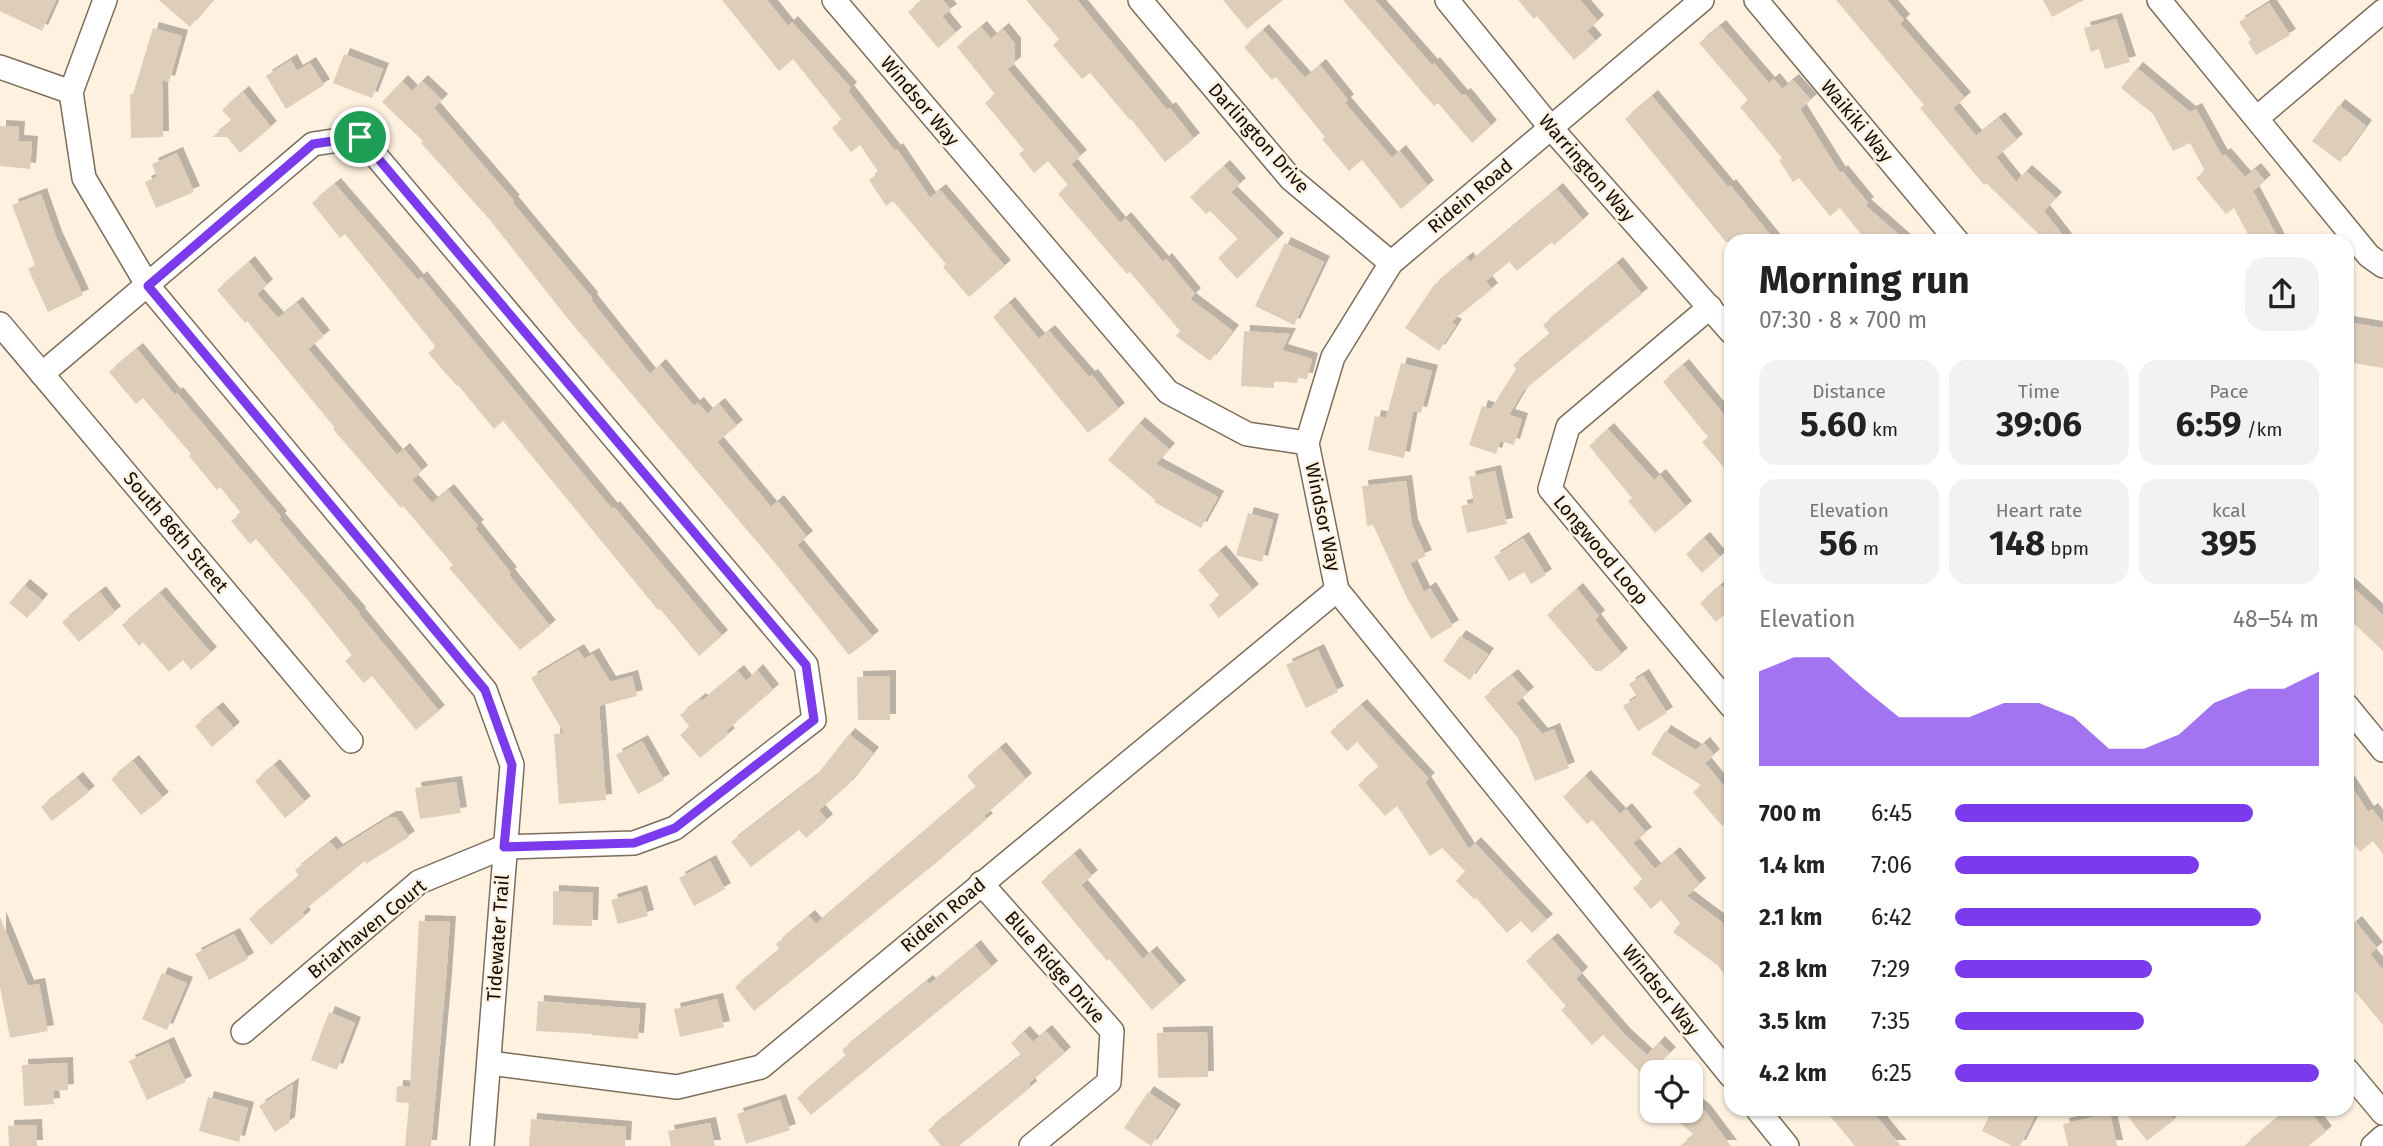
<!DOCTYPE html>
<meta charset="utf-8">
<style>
body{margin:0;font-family:"Fira Sans",sans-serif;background:#f2f2f2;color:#222;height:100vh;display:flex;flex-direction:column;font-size:26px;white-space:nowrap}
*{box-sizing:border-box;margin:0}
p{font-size:23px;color:#767676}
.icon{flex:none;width:38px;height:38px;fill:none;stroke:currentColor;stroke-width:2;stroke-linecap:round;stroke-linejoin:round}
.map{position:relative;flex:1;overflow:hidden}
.details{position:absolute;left:1724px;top:234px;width:630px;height:882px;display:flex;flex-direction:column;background:#fff;border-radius:21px;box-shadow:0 2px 5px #0004}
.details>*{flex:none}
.fabs{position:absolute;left:1640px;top:1060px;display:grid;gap:14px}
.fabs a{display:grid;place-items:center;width:63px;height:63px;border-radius:14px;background:#fff;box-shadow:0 2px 5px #0004;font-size:35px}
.pin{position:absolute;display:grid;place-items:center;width:60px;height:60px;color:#fff;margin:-30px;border:4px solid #fff;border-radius:50%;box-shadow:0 2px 7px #0007}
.round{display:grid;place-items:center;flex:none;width:74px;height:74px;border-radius:21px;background:#f2f2f2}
.overview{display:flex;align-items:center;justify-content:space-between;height:119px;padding:0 35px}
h1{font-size:38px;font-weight:700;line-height:52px}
.figures{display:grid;grid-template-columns:repeat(3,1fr);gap:10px;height:119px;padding:7px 35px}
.figures div{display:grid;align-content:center;border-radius:18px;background:#f2f2f2;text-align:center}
.figures b{font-size:35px;font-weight:700}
.figures small{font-size:19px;font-weight:400}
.figures p{font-size:19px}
.chart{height:196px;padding:14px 35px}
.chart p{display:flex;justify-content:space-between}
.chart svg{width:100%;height:126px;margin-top:7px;fill:#7c3aed;opacity:.7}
ul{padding:0 35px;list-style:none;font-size:23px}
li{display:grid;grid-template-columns:112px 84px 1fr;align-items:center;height:52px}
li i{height:18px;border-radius:9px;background:#7c3aed}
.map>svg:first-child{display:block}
.building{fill:#deceb9;filter:url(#shadow)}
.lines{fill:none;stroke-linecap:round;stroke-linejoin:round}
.minor-casing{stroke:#7d6e5b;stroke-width:26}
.minor{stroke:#fff;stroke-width:23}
.route-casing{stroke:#fff;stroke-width:14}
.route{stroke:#7c3aed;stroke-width:9}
.labels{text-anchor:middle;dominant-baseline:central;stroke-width:5;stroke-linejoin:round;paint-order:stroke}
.street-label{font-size:19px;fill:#100b05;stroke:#fef1e0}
</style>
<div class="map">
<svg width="2383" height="1146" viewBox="0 0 2383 1146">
<defs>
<filter id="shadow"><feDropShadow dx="6" dy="-6" stdDeviation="0" flood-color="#0004"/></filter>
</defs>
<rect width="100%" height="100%" fill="#fef1e0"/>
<!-- building -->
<g class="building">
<path d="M 0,0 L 56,0 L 42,31 L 0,11 Z"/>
<path d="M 159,0 L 213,0 L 190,27 Z"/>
<path d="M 722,0 L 767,0 L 788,26 L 792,22 L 851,88 L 848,91 L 895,151 L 897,149 L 930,198 L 940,190 L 1005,266 L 969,297 L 943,267 L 946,264 L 893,201 L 886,206 L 869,180 L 879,173 L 860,145 L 851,152 L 832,128 L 842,120 L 793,59 L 779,71 Z"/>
<path d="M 923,0 L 943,0 L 951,10 L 942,16 L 956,33 L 938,48 L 908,12 Z"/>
<path d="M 1026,0 L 1077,0 L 1167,110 L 1170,108 L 1194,139 L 1165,162 L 1131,119 L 1130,120 L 1090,73 L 1082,79 L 1053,45 L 1059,39 Z"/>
<path d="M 1223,0 L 1283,0 L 1247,29 Z"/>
<path d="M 1343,0 L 1375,0 L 1432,65 L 1434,63 L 1462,96 L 1465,94 L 1491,126 L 1472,143 L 1438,103 L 1434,106 Z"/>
<path d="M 1518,0 L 1580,0 L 1598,21 L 1587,31 L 1596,41 L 1574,60 L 1537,16 L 1534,19 Z"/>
<path d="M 1836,0 L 1887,0 L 1904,20 L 1900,24 L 1965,98 L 1953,108 L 1976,136 L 1999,118 L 2017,140 L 1996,157 L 2016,182 L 2026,171 L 2056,198 L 2044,211 L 2068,242 L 2047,242 L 1986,183 L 1984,185 L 1920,108 L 1924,105 Z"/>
<path d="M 2043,0 L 2084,0 L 2052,17 Z"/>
<path d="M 2269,3 L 2290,35 L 2256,55 L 2248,42 L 2251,40 L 2239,22 Z"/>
<path d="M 2116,19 L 2130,62 L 2105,69 L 2099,49 L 2091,52 L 2084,28 Z"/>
<path d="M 1720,26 L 1769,83 L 1774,79 L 1782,89 L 1793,80 L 1811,100 L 1800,109 L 1840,173 L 1842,171 L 1868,203 L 1865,205 L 1907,242 L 1853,242 L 1860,233 L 1840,208 L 1830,216 L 1799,178 L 1793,182 L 1779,160 L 1782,158 L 1740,107 L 1748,100 L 1699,43 Z"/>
<path d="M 981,27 L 991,39 L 1003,29 L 1015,44 L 1015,63 L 1007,69 L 1081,156 L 1071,164 L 1120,223 L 1125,218 L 1163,262 L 1166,259 L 1195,294 L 1190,299 L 1233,331 L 1210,361 L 1176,336 L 1180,331 L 1130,272 L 1127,274 L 1058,194 L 1068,185 L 1048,161 L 1034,173 L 1019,154 L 1024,150 L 985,103 L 995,94 L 957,47 Z"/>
<path d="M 153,28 L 182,36 L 169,82 L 162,80 L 163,137 L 131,138 L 130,94 L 133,94 Z"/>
<path d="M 1263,30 L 1305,78 L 1320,65 L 1348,100 L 1345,103 L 1392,158 L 1400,151 L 1428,186 L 1401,209 L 1362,160 L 1349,171 L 1322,139 L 1325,137 L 1276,77 L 1272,80 L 1244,47 Z"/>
<path d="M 344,54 L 383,69 L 372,98 L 333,83 Z"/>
<path d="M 291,60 L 297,71 L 310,63 L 324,85 L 286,109 L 266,76 Z"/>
<path d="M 2137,68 L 2190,112 L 2196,109 L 2222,156 L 2225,154 L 2245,177 L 2255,169 L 2265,181 L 2253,191 L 2280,242 L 2252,242 L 2234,208 L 2226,214 L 2196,178 L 2205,171 L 2190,143 L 2173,151 L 2153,114 L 2121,88 Z"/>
<path d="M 402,81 L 412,91 L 422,81 L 442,100 L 434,108 L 514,201 L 512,202 L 592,298 L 591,300 L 650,374 L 660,365 L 694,406 L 698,403 L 707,414 L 719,404 L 737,426 L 717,442 L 771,507 L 778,501 L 807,537 L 797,545 L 873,637 L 849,655 L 775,563 L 568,319 L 490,220 L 421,143 L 423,141 L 382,102 Z"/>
<path d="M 243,92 L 271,127 L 240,153 L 227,137 L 212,137 L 232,121 L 222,110 Z"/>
<path d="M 1652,96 L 1728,187 L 1730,185 L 1776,242 L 1726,242 L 1689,197 L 1625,119 Z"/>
<path d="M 2339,105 L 2366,126 L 2340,162 L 2312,141 Z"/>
<path d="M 0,126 L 19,127 L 18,141 L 32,142 L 30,169 L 0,166 Z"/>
<path d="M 177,153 L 194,192 L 156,208 L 145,182 L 157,177 L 152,164 Z"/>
<path d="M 1224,166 L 1240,184 L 1231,192 L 1278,239 L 1237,279 L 1218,258 L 1238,239 L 1210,211 L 1206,214 L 1190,197 Z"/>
<path d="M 335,184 L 418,280 L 421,277 L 612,509 L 614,507 L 722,636 L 699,656 L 660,609 L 658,610 L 503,421 L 494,429 L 458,385 L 457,386 L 428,353 L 436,347 L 345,234 L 340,238 L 312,203 Z"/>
<path d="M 1557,189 L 1583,220 L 1554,245 L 1552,242 L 1517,271 L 1509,262 L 1486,281 L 1492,289 L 1451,322 L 1456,325 L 1439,351 L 1405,328 L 1434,285 L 1467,258 L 1470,262 Z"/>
<path d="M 41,194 L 56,237 L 83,295 L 48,312 L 28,269 L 35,265 L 12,205 Z"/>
<path d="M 1285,243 L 1324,262 L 1294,325 L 1255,306 Z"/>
<path d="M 249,262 L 267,285 L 257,294 L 278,318 L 297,303 L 324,336 L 308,349 L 397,455 L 404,449 L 422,471 L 412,480 L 432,503 L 448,490 L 478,526 L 475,528 L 511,573 L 509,575 L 550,626 L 520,650 L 449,568 L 453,565 L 403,506 L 401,508 L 333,429 L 335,428 L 247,321 L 245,323 L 217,290 Z"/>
<path d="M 1617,263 L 1642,294 L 1523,391 L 1509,415 L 1522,419 L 1514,445 L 1500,441 L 1496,454 L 1469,445 L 1482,406 L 1491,409 L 1516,369 L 1513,365 L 1550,334 L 1543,325 Z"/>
<path d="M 1009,303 L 1039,339 L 1049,331 L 1089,377 L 1092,375 L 1119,409 L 1088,433 L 993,317 Z"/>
<path d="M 2347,322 L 2383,328 L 2383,368 L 2347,362 Z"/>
<path d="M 1244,331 L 1290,334 L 1282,350 L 1312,359 L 1307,379 L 1298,378 L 1297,383 L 1274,381 L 1274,388 L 1241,386 Z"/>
<path d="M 137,349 L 175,395 L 177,393 L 281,517 L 279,519 L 360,613 L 359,614 L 439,711 L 416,730 L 372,676 L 364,683 L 345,661 L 352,655 L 306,598 L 256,539 L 250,544 L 231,521 L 241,513 L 220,487 L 217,490 L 189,456 L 191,454 L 143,398 L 136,404 L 109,372 Z"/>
<path d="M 1401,363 L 1432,371 L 1421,413 L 1413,411 L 1404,458 L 1368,450 L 1375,416 L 1386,418 Z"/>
<path d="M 1683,365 L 1731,423 L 1731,476 L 1702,442 L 1708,437 L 1663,382 Z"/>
<path d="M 1139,423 L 1169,449 L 1156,464 L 1218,497 L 1201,528 L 1154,502 L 1155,500 L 1108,460 Z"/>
<path d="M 1608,429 L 1654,480 L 1660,475 L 1686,507 L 1655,533 L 1628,501 L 1632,498 L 1589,446 Z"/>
<path d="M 1495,471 L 1507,524 L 1467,533 L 1461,506 L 1474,503 L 1469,477 Z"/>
<path d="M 1406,481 L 1412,525 L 1426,556 L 1410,563 L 1424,592 L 1430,588 L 1453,626 L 1431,639 L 1408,600 L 1373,525 L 1367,526 L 1362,486 Z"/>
<path d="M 1248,513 L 1273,520 L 1262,562 L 1236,555 Z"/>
<path d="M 1523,538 L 1546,575 L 1531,584 L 1524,572 L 1509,581 L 1494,557 Z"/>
<path d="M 1704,538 L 1720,557 L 1702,573 L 1686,554 Z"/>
<path d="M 1220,551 L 1253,590 L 1219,618 L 1209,605 L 1220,596 L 1198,570 Z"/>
<path d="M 2347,582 L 2383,615 L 2383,651 L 2347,617 Z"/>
<path d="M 24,585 L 42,600 L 27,618 L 9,603 Z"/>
<path d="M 1721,585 L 1731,596 L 1731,609 L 1716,622 L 1700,603 Z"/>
<path d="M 1577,589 L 1599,616 L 1595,620 L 1622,654 L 1601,671 L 1595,671 L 1547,615 Z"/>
<path d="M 100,592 L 115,612 L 79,642 L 62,622 Z"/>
<path d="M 160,593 L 211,653 L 191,670 L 183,660 L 169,672 L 143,642 L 139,646 L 122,625 Z"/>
<path d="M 1460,636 L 1488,654 L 1470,680 L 1443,661 Z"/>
<path d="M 578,650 L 584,659 L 593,654 L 610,682 L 632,676 L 637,696 L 599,706 L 606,800 L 559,804 L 554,734 L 564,733 L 531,678 Z"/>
<path d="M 1318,650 L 1338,692 L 1306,708 L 1286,665 Z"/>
<path d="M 757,670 L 773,690 L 726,731 L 729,734 L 700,758 L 680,735 L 690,727 L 680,715 L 700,699 L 702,701 L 738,671 L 746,681 Z"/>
<path d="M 1512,675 L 1528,693 L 1516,703 L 1542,734 L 1554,729 L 1569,768 L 1535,781 L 1518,738 L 1484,697 Z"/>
<path d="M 1643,675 L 1667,713 L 1638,731 L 1623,706 L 1637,697 L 1629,684 Z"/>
<path d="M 890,676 L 890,720 L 858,720 L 857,677 Z"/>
<path d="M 1361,705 L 1429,779 L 1425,782 L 1469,849 L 1475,843 L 1547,920 L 1532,933 L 1521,921 L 1507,933 L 1476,898 L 1474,899 L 1456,881 L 1465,871 L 1442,848 L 1430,856 L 1397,806 L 1385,816 L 1358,785 L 1379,767 L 1357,742 L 1347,751 L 1330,732 Z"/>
<path d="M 217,708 L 234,728 L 212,747 L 195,726 Z"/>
<path d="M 1665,731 L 1696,750 L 1704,743 L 1714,755 L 1705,763 L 1731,795 L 1731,818 L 1722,826 L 1693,792 L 1701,785 L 1651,754 Z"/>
<path d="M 849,734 L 873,753 L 848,785 L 819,810 L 827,820 L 806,838 L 799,830 L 751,867 L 731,842 L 816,776 Z"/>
<path d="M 642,741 L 664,780 L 638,794 L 616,755 Z"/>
<path d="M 1000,748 L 1026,779 L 984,816 L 987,819 L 937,862 L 754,1011 L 735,987 L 780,949 L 776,944 L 809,916 L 816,924 L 976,787 L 967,776 Z"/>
<path d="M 133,761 L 163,798 L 141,815 L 111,779 Z"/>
<path d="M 274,765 L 305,802 L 285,818 L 255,781 Z"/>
<path d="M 1585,776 L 1620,814 L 1626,809 L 1646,833 L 1633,843 L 1655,869 L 1674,853 L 1700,884 L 1687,896 L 1731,929 L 1731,982 L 1717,965 L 1673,932 L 1680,923 L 1661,900 L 1651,909 L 1633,888 L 1643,880 L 1592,820 L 1587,824 L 1563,797 Z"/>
<path d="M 77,778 L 89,792 L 52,821 L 41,807 Z"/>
<path d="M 2347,779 L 2368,812 L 2372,809 L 2383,823 L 2383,854 L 2373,841 L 2360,852 L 2347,835 Z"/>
<path d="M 456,782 L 461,813 L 420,819 L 415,788 Z"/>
<path d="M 390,817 L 396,817 L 409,837 L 366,864 L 365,861 L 302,912 L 305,916 L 271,945 L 249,919 L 299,876 L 295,870 L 330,842 L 337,850 Z"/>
<path d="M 1074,854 L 1092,876 L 1081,885 L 1143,959 L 1151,952 L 1180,986 L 1152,1010 L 1109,959 L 1107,961 L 1041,882 Z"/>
<path d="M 710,861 L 725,889 L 694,906 L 679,878 Z"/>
<path d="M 553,891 L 593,893 L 592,926 L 553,925 Z"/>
<path d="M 641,891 L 648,916 L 618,924 L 611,900 Z"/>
<path d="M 0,917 L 28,986 L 39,984 L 48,1031 L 10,1038 L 0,987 Z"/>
<path d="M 419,921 L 450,922 L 446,980 L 431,1146 L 405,1146 L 409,1103 L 396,1102 L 397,1086 L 410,1087 Z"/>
<path d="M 2356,922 L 2377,948 L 2370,954 L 2383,970 L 2383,1025 L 2347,982 L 2347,930 Z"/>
<path d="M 234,934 L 248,959 L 209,980 L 195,954 Z"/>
<path d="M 1552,939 L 1582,973 L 1576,979 L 1625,1035 L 1647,1055 L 1659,1042 L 1670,1053 L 1645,1077 L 1603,1035 L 1592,1045 L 1561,1010 L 1566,1006 L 1526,961 Z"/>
<path d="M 975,946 L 992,967 L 811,1115 L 797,1098 L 846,1056 L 842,1050 L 927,981 L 930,984 Z"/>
<path d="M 162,973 L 187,983 L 167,1030 L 142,1019 Z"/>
<path d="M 717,999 L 724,1027 L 680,1037 L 674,1009 Z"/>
<path d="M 538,1001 L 640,1009 L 638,1039 L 592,1035 L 592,1034 L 536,1031 Z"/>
<path d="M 329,1012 L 355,1023 L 337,1070 L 311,1060 Z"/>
<path d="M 1046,1031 L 1065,1053 L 1029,1083 L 1031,1087 L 959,1146 L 941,1146 L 928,1130 L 1021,1055 L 1011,1043 L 1024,1032 L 1033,1042 Z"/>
<path d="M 1207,1032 L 1208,1077 L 1158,1078 L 1157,1033 Z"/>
<path d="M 168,1043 L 186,1082 L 147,1100 L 129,1061 Z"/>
<path d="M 67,1063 L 68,1090 L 53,1091 L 54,1104 L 24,1106 L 22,1065 Z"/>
<path d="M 293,1084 L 289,1123 L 275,1132 L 259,1106 Z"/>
<path d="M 1148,1092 L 1175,1110 L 1151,1146 L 1124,1128 Z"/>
<path d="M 208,1097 L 248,1108 L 239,1142 L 199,1131 Z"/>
<path d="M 1690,1099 L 1704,1110 L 1731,1146 L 1680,1146 L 1694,1135 L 1667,1111 L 1690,1111 Z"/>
<path d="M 780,1100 L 790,1130 L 746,1144 L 737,1114 Z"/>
<path d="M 1825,1110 L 1871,1110 L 1901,1146 L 1855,1146 Z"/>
<path d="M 1992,1110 L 2038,1110 L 2020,1146 L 2012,1146 L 1982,1131 Z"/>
<path d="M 2123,1110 L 2165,1110 L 2174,1120 L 2147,1141 Z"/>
<path d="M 2287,1110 L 2309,1110 L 2326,1132 L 2308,1146 L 2244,1146 Z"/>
<path d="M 2110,1113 L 2117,1146 L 2068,1146 L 2063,1124 Z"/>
<path d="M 531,1119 L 626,1127 L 625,1146 L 529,1146 Z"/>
<path d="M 710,1123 L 715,1146 L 671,1146 L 668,1131 Z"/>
<path d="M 36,1125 L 37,1146 L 9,1146 L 8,1126 Z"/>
</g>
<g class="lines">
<!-- minor casing -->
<g class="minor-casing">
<g id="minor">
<path d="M 105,0 L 71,92 L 84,178 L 148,286 L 485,690 L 512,765 L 482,1146"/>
<path d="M 834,0 L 1168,392 L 1247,434 L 1307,443"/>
<path d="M 1140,0 L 1291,179 L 1391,263"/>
<path d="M 1447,0 L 1551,128 L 1731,332"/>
<path d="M 1702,0 L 1391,263 L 1333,357 L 1307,443 L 1337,590 L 1731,1076"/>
<path d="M 1756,0 L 1958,242"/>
<path d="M 2159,0 L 2369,256 L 2383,266"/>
<path d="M 0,67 L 71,92"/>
<path d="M 2257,118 L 2383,11"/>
<path d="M 1710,307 L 1568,427 L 1550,489 L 1731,706"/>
<path d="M 0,324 L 351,741"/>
<path d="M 42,374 L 313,144 L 360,137 L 806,665 L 814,720 L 675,828 L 634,843 L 504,847 L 419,882 L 243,1032"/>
<path d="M 2347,706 L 2383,750"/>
<path d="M 981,883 L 1112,1031 L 1109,1082 L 1031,1146"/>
<path d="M 490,1063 L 677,1087 L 761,1067 L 1337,590"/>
<path d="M 2347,1070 L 2383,1113"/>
<path d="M 1758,1110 L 1787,1146"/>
<path d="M 2373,1146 L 2383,1137"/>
</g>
</g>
<!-- minor -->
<use href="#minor" class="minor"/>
</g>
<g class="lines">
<!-- route casing -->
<g class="route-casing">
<path id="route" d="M 360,137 L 806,665 L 814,720 L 675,828 L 634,843 L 504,847 L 512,765 L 485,690 L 148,286 L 313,144 Z"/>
</g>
<!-- route -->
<use href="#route" class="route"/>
</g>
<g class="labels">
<!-- street labels -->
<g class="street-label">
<text transform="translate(920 101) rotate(50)">Windsor Way</text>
<text transform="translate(1857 121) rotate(50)">Waikiki Way</text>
<text transform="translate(1259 138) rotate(48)">Darlington Drive</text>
<text transform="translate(1587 168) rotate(49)">Warrington Way</text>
<text transform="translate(1470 196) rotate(-40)">Ridein Road</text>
<text transform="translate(1323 517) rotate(78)">Windsor Way</text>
<text transform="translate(176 532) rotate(50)">South 86th Street</text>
<text transform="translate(1601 550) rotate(50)">Longwood Loop</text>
<text transform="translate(943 915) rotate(-40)">Ridein Road</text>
<text transform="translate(367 929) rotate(-39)">Briarhaven Court</text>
<text transform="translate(498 938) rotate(-86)">Tidewater Trail</text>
<text transform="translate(1055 967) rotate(49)">Blue Ridge Drive</text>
<text transform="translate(1661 990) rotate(51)">Windsor Way</text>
</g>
</g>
</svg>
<div class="fabs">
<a><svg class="icon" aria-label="locate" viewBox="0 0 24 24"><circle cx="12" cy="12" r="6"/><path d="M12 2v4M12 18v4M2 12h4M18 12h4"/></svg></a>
</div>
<div class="pin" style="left:360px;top:137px;background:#1e9e55"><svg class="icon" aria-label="arrive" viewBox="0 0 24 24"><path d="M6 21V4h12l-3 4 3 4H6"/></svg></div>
<section class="details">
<div class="overview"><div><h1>Morning run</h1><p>07:30 · 8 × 700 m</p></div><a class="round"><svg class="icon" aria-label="share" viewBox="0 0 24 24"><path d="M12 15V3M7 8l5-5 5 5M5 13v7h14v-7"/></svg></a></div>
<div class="figures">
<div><p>Distance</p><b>5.60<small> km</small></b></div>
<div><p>Time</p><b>39:06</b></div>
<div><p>Pace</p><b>6:59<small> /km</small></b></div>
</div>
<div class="figures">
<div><p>Elevation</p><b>56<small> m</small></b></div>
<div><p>Heart rate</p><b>148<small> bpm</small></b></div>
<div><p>kcal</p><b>395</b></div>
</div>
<div class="chart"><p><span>Elevation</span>48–54 m</p>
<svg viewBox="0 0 160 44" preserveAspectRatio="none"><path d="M0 44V11L10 6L20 6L30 17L40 27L50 27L60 27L70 22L80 22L90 27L100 38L110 38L120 33L130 22L140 17L150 17L160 11V44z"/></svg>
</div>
<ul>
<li><b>700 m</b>6:45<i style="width:82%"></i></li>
<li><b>1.4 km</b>7:06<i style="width:67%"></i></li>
<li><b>2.1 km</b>6:42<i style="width:84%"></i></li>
<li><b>2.8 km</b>7:29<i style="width:54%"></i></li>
<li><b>3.5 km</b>7:35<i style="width:52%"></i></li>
<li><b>4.2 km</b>6:25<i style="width:100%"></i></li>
</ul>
</section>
</div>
